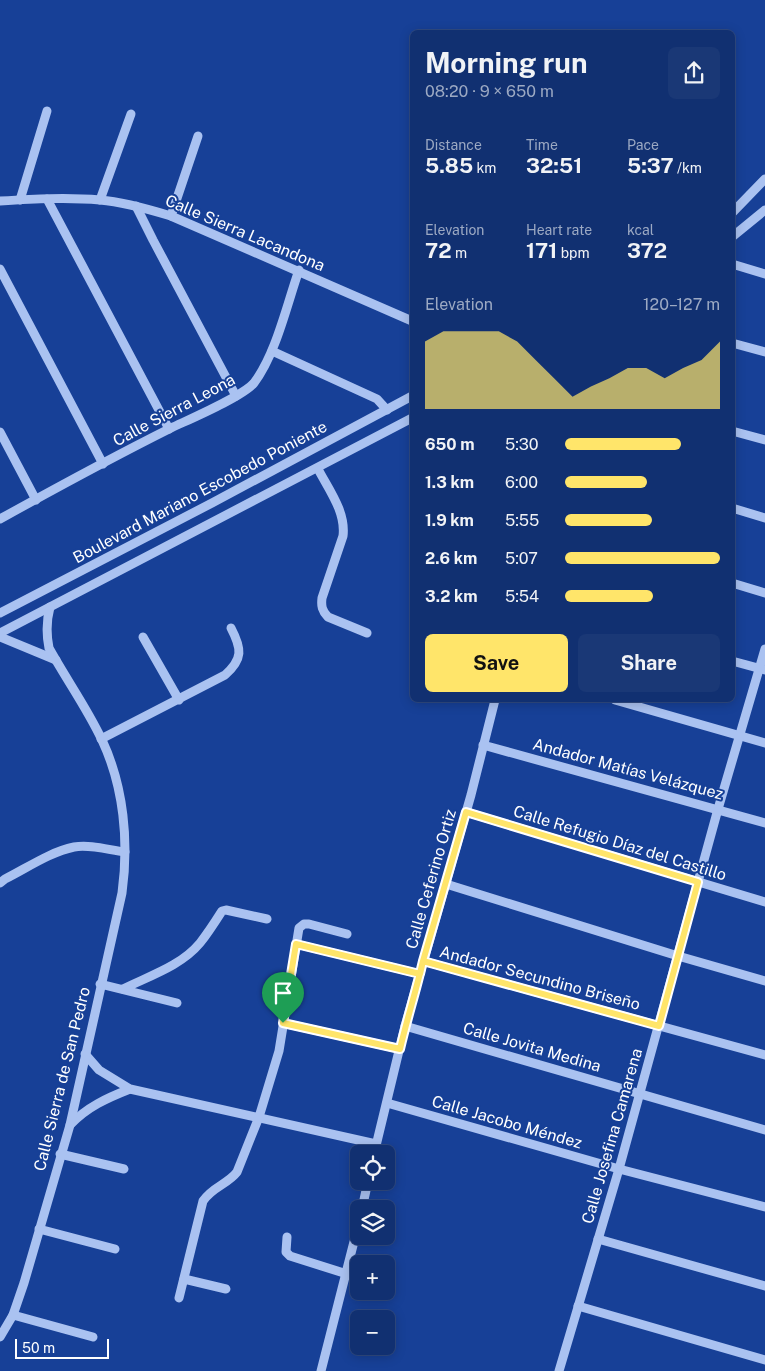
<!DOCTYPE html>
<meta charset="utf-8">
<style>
body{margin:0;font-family:"Public Sans",sans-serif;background:#1a3876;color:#f1f3f6;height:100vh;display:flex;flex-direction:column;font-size:19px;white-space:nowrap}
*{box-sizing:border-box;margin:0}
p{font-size:16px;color:#9ca9c3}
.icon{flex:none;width:28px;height:28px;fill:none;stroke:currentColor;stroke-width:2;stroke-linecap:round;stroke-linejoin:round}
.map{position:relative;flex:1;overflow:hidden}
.details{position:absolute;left:410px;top:30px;width:325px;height:672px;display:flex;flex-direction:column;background:#113071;border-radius:8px;box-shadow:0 2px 12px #0003,0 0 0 1px #304b84}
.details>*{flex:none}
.controls{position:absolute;left:350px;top:1145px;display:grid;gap:10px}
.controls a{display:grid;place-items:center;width:45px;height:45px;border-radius:8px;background:#113071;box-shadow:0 2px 12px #0003,0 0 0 1px #304b84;font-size:25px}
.scale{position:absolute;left:15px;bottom:12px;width:94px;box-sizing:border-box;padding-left:5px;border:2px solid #fff;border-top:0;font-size:14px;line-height:18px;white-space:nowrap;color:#fff;-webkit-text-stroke:4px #174097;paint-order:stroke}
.pin{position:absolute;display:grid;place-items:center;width:42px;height:42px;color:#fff;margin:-51px -21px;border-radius:50% 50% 50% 0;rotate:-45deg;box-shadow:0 0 5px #0007}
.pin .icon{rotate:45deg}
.round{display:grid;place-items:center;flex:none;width:52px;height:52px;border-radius:8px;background:#1a3876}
.head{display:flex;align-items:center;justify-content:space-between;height:85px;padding:0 15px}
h1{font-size:28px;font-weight:700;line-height:38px}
.figures{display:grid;grid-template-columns:repeat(3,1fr);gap:8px;height:85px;padding:5px 15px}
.figures div{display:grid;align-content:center}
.figures b{font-size:21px;font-weight:700}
.figures small{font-size:14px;font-weight:400}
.figures p{font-size:14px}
.chart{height:140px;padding:10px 15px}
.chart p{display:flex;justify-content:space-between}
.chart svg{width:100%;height:90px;margin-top:5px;fill:#ffe56a;opacity:.7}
.button{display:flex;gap:10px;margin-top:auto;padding:10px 15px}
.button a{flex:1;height:58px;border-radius:8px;background:#ffe56a;color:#111;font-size:20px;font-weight:700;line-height:58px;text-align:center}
.button a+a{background:#1a3876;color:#f1f3f6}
ul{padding:0 15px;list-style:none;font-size:16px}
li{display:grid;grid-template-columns:80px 60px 1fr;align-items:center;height:38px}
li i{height:12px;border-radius:6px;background:#ffe56a}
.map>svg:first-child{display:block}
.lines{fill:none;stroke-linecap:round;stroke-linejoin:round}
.minor{stroke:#aac2f1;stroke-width:9}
.route-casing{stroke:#fff;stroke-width:10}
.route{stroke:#ffe56a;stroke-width:6}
.labels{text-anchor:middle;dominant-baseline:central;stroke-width:4;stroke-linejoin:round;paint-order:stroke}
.street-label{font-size:16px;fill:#fff;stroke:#174097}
</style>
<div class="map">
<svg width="765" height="1371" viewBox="0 0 765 1371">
<rect width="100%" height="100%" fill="#174097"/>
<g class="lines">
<!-- minor -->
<g class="minor">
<path d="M 47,199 L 169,429"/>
<path d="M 20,200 L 47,111"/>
<path d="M 100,200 L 131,114"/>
<path d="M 0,201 C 33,199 67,197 100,200 C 124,202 148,209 171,216 L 412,321"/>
<path d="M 136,206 L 153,240 L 236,396"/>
<path d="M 732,213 L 765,179"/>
<path d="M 171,216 L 198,136"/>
<path d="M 732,237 L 765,210"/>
<path d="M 732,264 L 765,274"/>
<path d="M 0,269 L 103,464"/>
<path d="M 732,343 L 765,352"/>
<path d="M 272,351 L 377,399 L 387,410"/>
<path d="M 732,431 L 765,440"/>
<path d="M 0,432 L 36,500"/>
<path d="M 318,469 C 329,490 346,512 343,536 L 322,598 C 321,606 322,611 328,617 L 367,633"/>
<path d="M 732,508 L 765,518"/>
<path d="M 0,519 C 56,488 113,457 171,428 C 190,419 242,397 254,383 C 276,354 287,304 299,270"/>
<path d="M 732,583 L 765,593"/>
<path d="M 0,613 L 212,503 L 412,396"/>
<path d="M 0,633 L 412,418"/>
<path d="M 0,637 L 56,660"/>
<path d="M 143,637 L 179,700"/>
<path d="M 732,661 L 765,670"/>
<path d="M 615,700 L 765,743"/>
<path d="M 101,739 L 225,675 C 243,659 242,649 231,628"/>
<path d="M 483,745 L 765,823"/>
<path d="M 466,812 L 765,902"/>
<path d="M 0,883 L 5,879 C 27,868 50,852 74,847 C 90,844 109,850 125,852"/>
<path d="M 446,884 L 678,956 L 765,981"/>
<path d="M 296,944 L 420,974"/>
<path d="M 423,961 L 765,1055"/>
<path d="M 100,984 L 177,1003"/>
<path d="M 123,989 C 149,976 181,966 200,943 C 208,933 215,922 222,911 L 226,910 L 267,919"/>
<path d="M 283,1023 L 400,1049"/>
<path d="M 405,1026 L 765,1130"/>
<path d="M 85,1054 L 99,1070 L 130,1089 L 376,1144"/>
<path d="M 387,1103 L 619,1169 L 765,1207"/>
<path d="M 70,1125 C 87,1107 107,1098 130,1089"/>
<path d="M 60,1154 L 124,1169"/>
<path d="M 374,1154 L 405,1026 L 471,795 L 495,700"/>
<path d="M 362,1209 L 368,1181"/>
<path d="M 39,1229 L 115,1249"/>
<path d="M 287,1237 L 286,1252 L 290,1256 L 347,1274"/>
<path d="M 598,1239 L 765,1286"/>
<path d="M 184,1279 L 226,1289"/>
<path d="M 179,1298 L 203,1201 C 212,1187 228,1184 237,1172 L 259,1117 L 279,1051 L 299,928 L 304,924 L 309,924 L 347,934"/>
<path d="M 578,1306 L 765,1360"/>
<path d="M 13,1315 L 93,1337"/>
<path d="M 0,1337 L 13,1315 L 24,1283 L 70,1125 L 122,893 C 129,842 124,787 102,740 C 87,708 66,679 49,648 C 46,633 46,622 50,607"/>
<path d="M 321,1371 L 359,1222"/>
<path d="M 559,1371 L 619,1169 L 718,809 L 765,649"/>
</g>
</g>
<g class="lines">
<!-- route casing -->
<g class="route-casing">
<path id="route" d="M 283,1023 L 400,1049 C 407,1019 416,991 423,961 L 659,1026 L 698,882 L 466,812 L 423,961 L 420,974 L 296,944 L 283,1023"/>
</g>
<!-- route -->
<use href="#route" class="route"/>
</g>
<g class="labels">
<!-- street labels -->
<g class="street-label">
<text transform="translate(245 233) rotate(23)">Calle Sierra Lacandona</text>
<text transform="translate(174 410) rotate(-28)">Calle Sierra Leona</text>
<text transform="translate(200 492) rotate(-28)">Boulevard Mariano Escobedo Poniente</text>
<text transform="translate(628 769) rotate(15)">Andador Matías Velázquez</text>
<text transform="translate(620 843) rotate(17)">Calle Refugio Díaz del Castillo</text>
<text transform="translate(431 879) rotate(-74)">Calle Ceferino Ortiz</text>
<text transform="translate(540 978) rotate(15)">Andador Secundino Briseño</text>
<text transform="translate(532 1047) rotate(16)">Calle Jovita Medina</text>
<text transform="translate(62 1079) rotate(-76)">Calle Sierra de San Pedro</text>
<text transform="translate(507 1122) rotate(16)">Calle Jacobo Méndez</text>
<text transform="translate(612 1136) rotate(-74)">Calle Josefina Camarena</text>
</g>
</g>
</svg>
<div class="controls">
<a><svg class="icon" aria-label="locate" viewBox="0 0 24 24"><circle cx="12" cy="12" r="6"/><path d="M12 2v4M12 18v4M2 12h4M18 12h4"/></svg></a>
<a><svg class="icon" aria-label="layers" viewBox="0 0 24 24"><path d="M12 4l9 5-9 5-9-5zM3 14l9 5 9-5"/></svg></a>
<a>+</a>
<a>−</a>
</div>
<div class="scale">50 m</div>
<div class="pin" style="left:283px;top:1023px;background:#1e9e55"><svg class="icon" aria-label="arrive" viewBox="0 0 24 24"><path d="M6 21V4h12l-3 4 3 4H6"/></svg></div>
<section class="details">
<div class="head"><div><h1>Morning run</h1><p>08:20 · 9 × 650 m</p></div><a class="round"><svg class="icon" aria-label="share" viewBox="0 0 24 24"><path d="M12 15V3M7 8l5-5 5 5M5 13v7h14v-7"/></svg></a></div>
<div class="figures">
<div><p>Distance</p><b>5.85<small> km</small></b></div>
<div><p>Time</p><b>32:51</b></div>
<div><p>Pace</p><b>5:37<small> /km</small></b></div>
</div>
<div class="figures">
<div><p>Elevation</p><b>72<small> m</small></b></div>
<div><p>Heart rate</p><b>171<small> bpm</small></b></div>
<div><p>kcal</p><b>372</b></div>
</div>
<div class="chart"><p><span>Elevation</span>120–127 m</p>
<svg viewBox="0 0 160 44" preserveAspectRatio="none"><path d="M0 44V11L10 6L20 6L30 6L40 6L50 11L60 20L70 29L80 38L90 33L100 29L110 24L120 24L130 29L140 24L150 20L160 11V44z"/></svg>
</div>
<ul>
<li><b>650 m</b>5:30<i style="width:75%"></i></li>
<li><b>1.3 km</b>6:00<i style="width:53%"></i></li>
<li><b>1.9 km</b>5:55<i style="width:56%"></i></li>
<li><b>2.6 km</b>5:07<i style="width:100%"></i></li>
<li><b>3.2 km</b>5:54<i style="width:57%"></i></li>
</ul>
<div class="button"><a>Save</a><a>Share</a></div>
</section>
</div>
